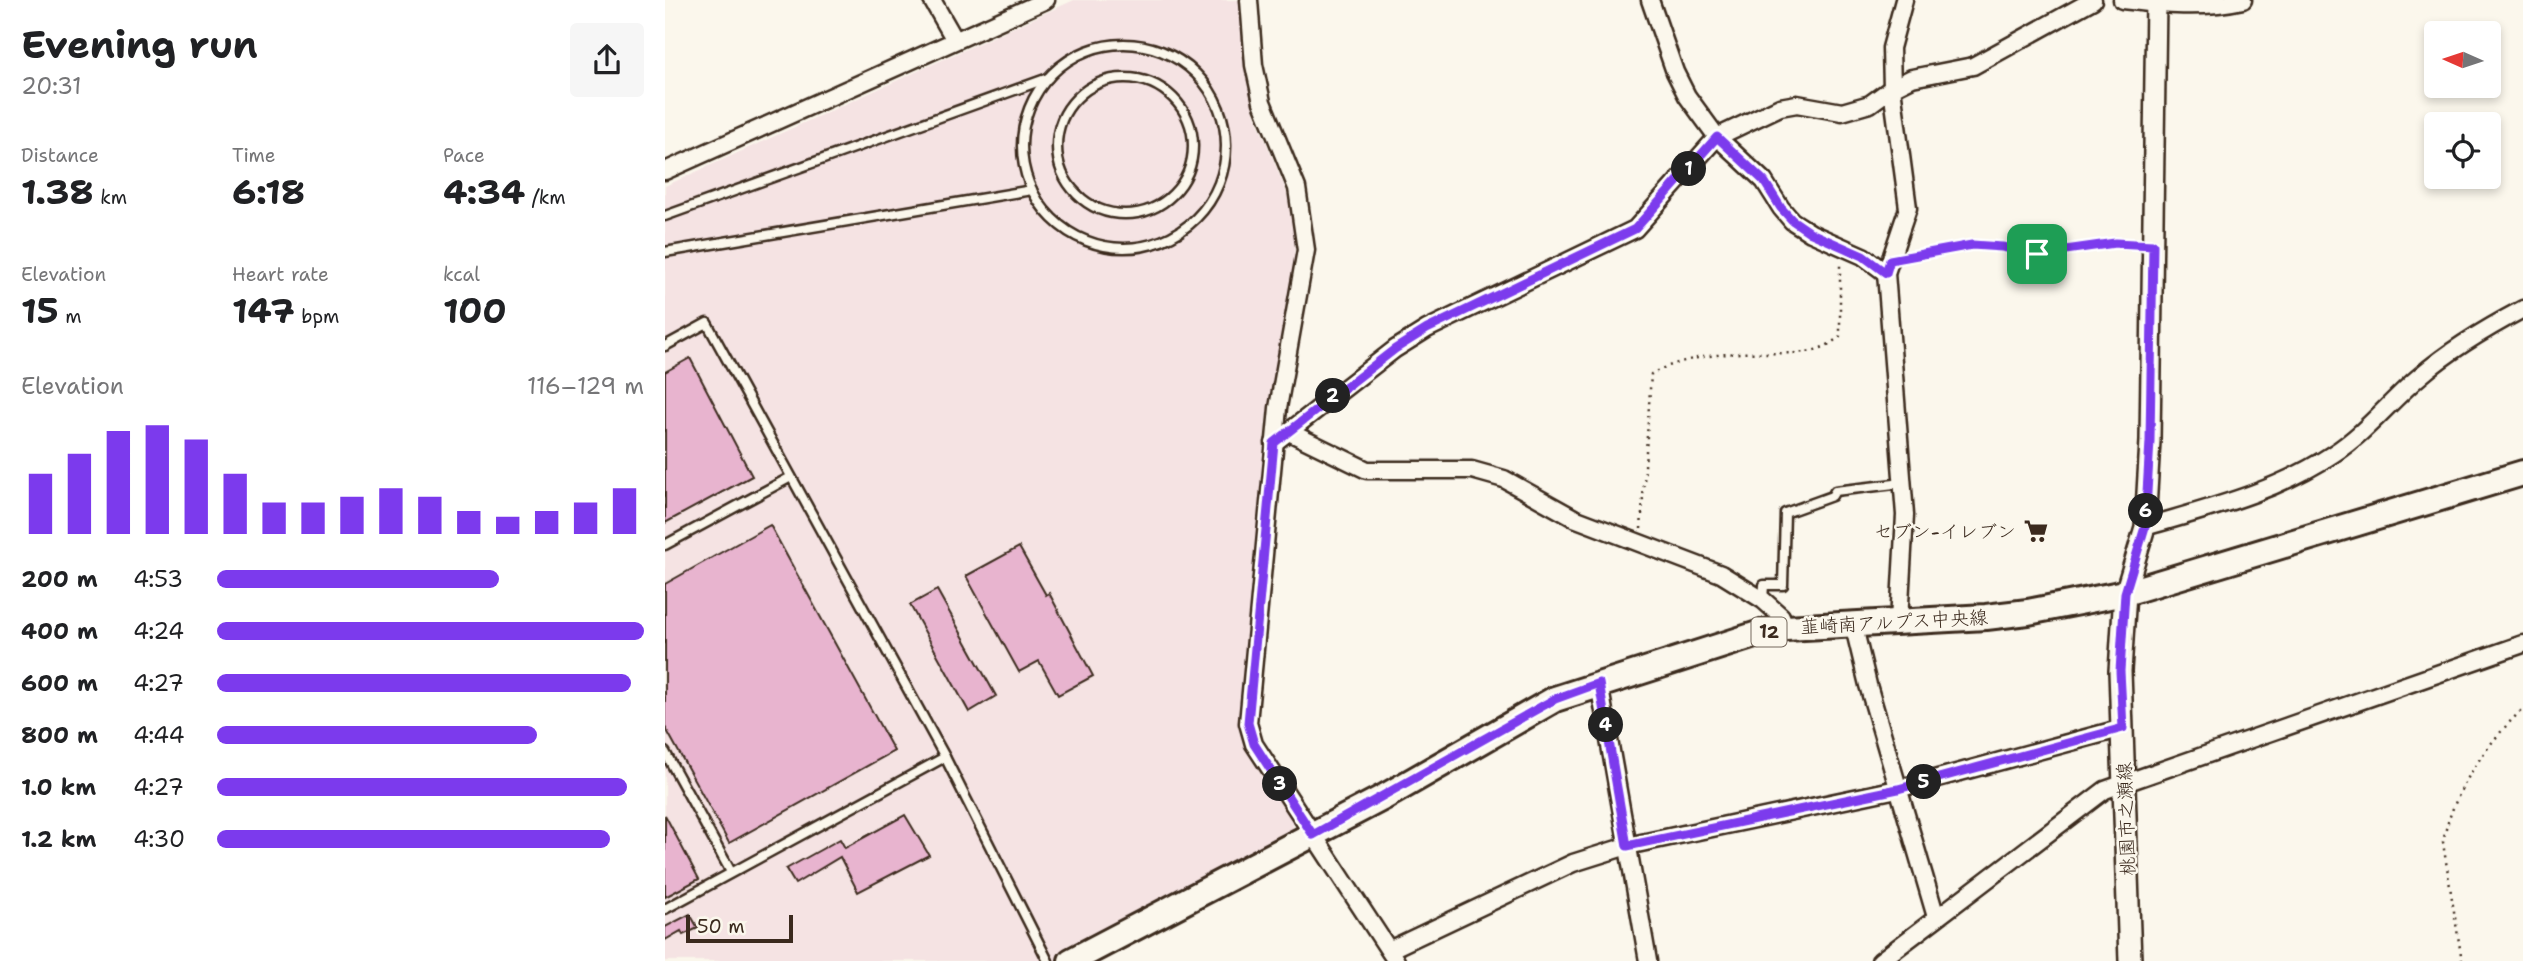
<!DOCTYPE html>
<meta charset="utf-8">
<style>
body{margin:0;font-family:"Shantell Sans","Klee One",sans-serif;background:#f6f6f6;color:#202124;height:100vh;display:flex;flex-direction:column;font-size:26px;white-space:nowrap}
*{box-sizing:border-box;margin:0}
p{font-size:23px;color:#757577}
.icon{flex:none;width:38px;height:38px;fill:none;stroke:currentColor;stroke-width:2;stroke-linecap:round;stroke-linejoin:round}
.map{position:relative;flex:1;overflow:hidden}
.details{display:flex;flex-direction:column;background:#fff;width:665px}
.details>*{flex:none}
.needle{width:46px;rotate:273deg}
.fabs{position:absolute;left:1759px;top:21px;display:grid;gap:14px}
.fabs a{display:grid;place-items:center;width:77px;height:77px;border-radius:7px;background:#fff;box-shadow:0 4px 10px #0003;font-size:35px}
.scale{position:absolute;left:21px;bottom:18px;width:107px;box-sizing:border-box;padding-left:7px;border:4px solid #3b2a1e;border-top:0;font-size:19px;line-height:24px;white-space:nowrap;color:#3b2a1e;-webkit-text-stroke:5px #fbf7ec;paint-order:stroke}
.pin{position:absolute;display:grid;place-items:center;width:60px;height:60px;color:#fff;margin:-30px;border-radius:14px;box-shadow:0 4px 10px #0006}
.km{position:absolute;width:35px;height:35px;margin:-18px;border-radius:50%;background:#222;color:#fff;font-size:19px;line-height:35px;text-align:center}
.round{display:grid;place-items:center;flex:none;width:74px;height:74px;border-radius:7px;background:#f6f6f6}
.headline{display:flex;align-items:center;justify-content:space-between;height:119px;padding:0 21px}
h1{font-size:38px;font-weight:700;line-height:52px}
.stats{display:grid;grid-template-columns:repeat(3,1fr);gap:10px;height:119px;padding:7px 21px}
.stats div{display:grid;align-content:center}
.stats b{font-size:35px;font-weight:700}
.stats small{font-size:19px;font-weight:400}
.stats p{font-size:19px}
.chart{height:196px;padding:14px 21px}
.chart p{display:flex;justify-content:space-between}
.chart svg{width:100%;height:126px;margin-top:7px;stroke:#7c3aed;stroke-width:6}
ul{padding:0 21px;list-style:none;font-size:23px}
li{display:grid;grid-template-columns:112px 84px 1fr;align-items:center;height:52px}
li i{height:18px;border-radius:9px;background:#7c3aed}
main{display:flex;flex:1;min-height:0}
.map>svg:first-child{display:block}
.built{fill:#f5e3e3}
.building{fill:#e8b4cf;stroke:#3b2a1e;stroke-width:2}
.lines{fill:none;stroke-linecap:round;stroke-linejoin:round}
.service-casing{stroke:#3b2a1e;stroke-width:13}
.minor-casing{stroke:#3b2a1e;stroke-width:21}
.tertiary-casing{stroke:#3b2a1e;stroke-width:24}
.secondary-casing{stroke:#3b2a1e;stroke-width:26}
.primary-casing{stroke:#3b2a1e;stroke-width:30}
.path{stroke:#3b2a1e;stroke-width:2.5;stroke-dasharray:2 5;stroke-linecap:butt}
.service{stroke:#fbf7ec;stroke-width:8}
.minor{stroke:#fbf7ec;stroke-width:16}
.tertiary{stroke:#fbf7ec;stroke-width:19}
.secondary{stroke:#fbf7ec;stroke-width:21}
.primary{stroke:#fbf7ec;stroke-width:24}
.route-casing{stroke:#fff;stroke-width:14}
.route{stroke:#7c3aed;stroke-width:9}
.labels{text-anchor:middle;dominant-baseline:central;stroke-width:5;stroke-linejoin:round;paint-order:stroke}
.shield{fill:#fbf7ec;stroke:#75685c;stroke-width:2}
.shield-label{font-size:18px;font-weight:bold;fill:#3b2a1e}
.poi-label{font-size:19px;fill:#3b2a1e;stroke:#fbf7ec;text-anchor:end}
.street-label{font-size:19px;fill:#3b2a1e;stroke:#fbf7ec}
</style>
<main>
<section class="details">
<div class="headline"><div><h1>Evening run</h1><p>20:31</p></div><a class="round"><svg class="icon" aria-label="share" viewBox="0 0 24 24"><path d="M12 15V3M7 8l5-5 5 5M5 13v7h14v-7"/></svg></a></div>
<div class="stats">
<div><p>Distance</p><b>1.38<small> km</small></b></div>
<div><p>Time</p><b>6:18</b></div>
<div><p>Pace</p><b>4:34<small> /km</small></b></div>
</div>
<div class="stats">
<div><p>Elevation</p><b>15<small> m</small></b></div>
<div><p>Heart rate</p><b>147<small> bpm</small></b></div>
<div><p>kcal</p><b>100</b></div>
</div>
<div class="chart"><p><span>Elevation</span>116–129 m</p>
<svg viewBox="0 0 160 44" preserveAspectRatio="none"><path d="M5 44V23M15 44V16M25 44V8M35 44V6M45 44V11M55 44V23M65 44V33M75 44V33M85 44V31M95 44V28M105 44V31M115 44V36M125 44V38M135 44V36M145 44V33M155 44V28"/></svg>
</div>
<ul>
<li><b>200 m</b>4:53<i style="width:66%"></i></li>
<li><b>400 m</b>4:24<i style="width:100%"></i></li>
<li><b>600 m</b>4:27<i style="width:97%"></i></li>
<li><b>800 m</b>4:44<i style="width:75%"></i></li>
<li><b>1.0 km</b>4:27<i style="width:96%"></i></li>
<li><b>1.2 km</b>4:30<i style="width:92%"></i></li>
</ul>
</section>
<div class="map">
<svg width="1858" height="961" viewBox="0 0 1858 961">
<rect width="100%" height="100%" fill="#fbf7ec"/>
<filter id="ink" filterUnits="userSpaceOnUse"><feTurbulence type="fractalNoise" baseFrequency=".0143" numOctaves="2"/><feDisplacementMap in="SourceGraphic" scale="14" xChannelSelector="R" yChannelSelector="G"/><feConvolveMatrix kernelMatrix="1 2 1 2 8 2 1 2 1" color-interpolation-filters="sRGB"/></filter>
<g filter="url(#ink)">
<!-- built -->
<path class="built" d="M 409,0 L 575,0 L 580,66 L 590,115 L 622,193 L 630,236 L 629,271 L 601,419 L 577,722 L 587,752 L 628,818 L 628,833 L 390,961 L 0,961 L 0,186 Z"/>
<!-- building -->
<g class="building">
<path d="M 25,358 L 87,476 L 0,523 L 0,372 Z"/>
<path d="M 105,525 L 229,751 L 64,843 L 0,727 L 0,584 Z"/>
<path d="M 354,547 L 381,595 L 384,593 L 428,676 L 393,695 L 374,661 L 354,672 L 301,576 Z"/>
<path d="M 272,590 L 331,696 L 304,712 L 245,605 Z"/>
<path d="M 0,815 L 34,879 L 0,897 Z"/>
<path d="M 240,815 L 264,855 L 193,892 L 175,857 L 130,884 L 121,869 L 175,839 L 180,848 Z"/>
<path d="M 25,914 L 33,928 L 18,935 L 16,931 L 0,940 L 0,927 Z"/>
</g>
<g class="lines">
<!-- service casing -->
<g class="service-casing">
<g id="service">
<circle cx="459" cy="146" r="102"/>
<circle cx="460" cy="146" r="68"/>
<path d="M 0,216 L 383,78"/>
<path d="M 0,252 L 367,190"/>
<path d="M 0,346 L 42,323 L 280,757 L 383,961"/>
<path d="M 0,545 L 126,477"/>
<path d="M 1098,600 L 1099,585 L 1118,585 L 1120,513 L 1167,496 L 1170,491 L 1238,483"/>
<path d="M 0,752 L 66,872"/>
<path d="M 0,909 L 280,757"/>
</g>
</g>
<!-- minor casing -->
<g class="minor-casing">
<g id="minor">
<path d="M 267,0 L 290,40"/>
<path d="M 584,0 L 589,65 L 597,102 L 632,188 L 641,250 L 613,408 L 583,723 L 589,744 L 731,961"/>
<path d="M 985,0 L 1010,72 L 1022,96 L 1052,137 L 1099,181 L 1116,208 L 1127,221 L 1146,233 L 1198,256 L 1221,273"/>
<path d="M 1457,0 C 1498,5 1538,9 1578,0"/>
<path d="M 0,171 L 381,0"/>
<path d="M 624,432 L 702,470 L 807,470 L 839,479 L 909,518 L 1056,574 L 1098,600 L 1116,616 L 1121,628"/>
<path d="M 609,443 L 730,349 L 762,329 L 970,229 L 1052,137 L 1115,107 L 1132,104 L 1177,112 L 1205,104 L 1227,88 L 1247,78 L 1308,66 L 1428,0"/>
<path d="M 1480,527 C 1545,508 1611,492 1668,454 C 1702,432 1725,401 1755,376 C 1786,349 1822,328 1858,309"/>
<path d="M 1234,621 L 1240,515 L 1221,273 L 1243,208 L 1227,88 L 1226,48 L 1239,0"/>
<path d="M 1188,623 L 1203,685 L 1271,917"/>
<path d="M 934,683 L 983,961"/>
<path d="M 724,950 L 908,863 L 962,846 L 1232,789 L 1458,728"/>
<path d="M 1215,961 L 1440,790 L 1858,644"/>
</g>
</g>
<!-- tertiary casing -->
<g class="tertiary-casing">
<path id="tertiary" d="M 1460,593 L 1480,527 L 1485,441 L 1491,0"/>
</g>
<!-- secondary casing -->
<g class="secondary-casing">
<path id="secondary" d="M 1460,593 L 1455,671 L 1465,961"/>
</g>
<!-- primary casing -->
<g class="primary-casing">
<path id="primary" d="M 406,961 L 721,796 L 890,699 L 1096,633 L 1121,628 L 1321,617 L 1363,612 L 1460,593 L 1858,473"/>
</g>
<!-- path -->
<g class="path">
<path d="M 1242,257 L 1307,245 L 1337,247 L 1372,254 L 1450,242 L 1471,244"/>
<path d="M 976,529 L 986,374 C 1014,359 1044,355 1076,353 C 1110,351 1149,361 1175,336 L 1175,262"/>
<path d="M 1797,961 L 1778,843 C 1786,794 1823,741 1858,709"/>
</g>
<!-- service -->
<use href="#service" class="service"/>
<!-- minor -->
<use href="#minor" class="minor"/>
<!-- tertiary -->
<use href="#tertiary" class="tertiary"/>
<!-- secondary -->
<use href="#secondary" class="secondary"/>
<!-- primary -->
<use href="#primary" class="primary"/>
</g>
</g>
<g class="lines" filter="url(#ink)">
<!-- route casing -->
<g class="route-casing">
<path id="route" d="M 1052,137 L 1099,181 L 1116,208 L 1127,220 L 1146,233 L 1198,256 L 1221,273 L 1225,260 L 1307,245 L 1337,247 L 1372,254 L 1450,243 L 1488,245 L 1485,441 L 1480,527 L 1460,593 L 1455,671 L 1458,728 L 1233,789 L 962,846 L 934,683 L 890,699 L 648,835 L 589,744 L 583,723 L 609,443 L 730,349 L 762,329 L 970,229 Z"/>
</g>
<!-- route -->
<use href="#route" class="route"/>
</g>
<!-- icons -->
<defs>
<g id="supermarket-bare" transform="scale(1.89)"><path d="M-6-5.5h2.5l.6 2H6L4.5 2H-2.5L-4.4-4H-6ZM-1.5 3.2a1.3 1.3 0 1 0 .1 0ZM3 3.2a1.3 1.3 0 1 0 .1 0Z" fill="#3b2a1e" stroke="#fbf7ec" stroke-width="2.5" paint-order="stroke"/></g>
</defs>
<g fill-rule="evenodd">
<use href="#supermarket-bare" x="1371" y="531"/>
</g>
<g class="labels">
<!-- shield labels -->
<rect class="shield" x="1086.5" y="617.5" width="35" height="29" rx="5"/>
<g class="shield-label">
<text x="1104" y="632">12</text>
</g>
<!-- poi labels -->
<g class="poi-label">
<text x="1351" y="531">セブン-イレブン</text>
</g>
<!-- street labels -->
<g class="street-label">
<text transform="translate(1229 622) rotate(-3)">韮崎南アルプス中央線</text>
<text transform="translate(1461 819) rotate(-92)">桃園市之瀬線</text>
</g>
</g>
</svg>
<div class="fabs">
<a><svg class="needle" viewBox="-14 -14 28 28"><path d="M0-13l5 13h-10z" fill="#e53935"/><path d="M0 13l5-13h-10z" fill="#757577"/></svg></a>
<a><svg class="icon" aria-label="locate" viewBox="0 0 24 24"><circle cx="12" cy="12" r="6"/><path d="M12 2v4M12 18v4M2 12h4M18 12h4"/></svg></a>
</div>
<div class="scale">50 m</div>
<div class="pin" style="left:1372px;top:254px;background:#1e9e55"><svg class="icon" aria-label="arrive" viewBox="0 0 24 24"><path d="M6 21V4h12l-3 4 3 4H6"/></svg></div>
<b class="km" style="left:1024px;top:169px">1</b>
<b class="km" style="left:668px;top:396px">2</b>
<b class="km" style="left:615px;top:784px">3</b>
<b class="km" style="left:941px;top:725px">4</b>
<b class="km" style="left:1259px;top:782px">5</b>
<b class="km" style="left:1481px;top:511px">6</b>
</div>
</main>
